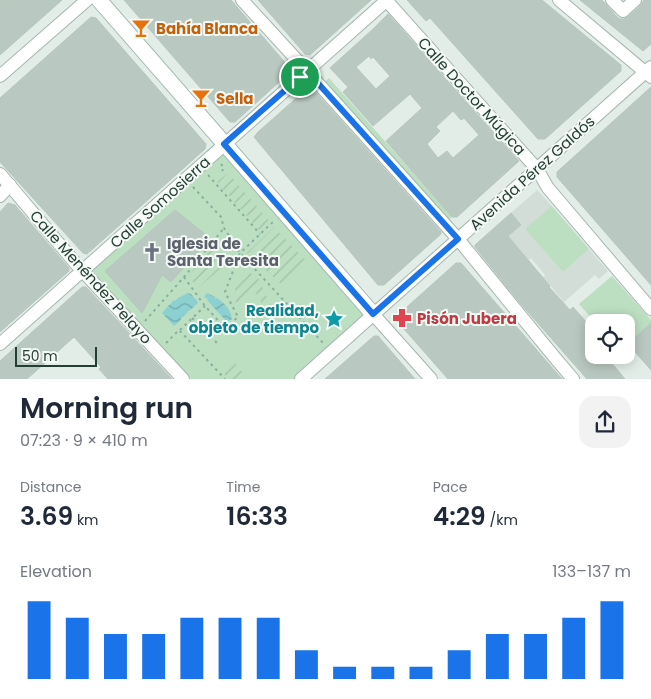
<!DOCTYPE html>
<meta charset="utf-8">
<style>
body{margin:0;font-family:Poppins,sans-serif;background:#f2f2f3;color:#1f2937;height:100vh;display:flex;flex-direction:column;font-size:19px;white-space:nowrap}
*{box-sizing:border-box;margin:0}
p{font-size:16px;color:#747a83}
.icon{flex:none;width:28px;height:28px;fill:none;stroke:currentColor;stroke-width:2;stroke-linecap:round;stroke-linejoin:round}
.map{position:relative;height:379px;overflow:hidden}
.panel{display:flex;flex-direction:column;background:#fff;flex:1}
.panel>*{flex:none}
.buttons{position:absolute;left:585px;top:314px;display:grid;gap:10px}
.buttons a{display:grid;place-items:center;width:50px;height:50px;border-radius:10px;background:#fff;box-shadow:0 2px 12px #0003;font-size:25px}
.scale{position:absolute;left:15px;bottom:12px;width:82px;box-sizing:border-box;padding-left:5px;border:2px solid #233f34;border-top:0;font-size:14px;line-height:18px;white-space:nowrap;color:#233f34;-webkit-text-stroke:4px #f4f9f6;paint-order:stroke}
.pin{position:absolute;display:grid;place-items:center;width:42px;height:42px;color:#fff;margin:-21px;border:2px solid #fff;border-radius:50%;box-shadow:0 1px 5px #0007}
.round{display:grid;place-items:center;flex:none;width:52px;height:52px;border-radius:15px;background:#f2f2f3}
.head{display:flex;align-items:center;justify-content:space-between;height:85px;padding:0 20px}
h1{font-size:28px;font-weight:600;line-height:38px}
.stats{display:grid;grid-template-columns:repeat(3,1fr);gap:8px;height:85px;padding:5px 20px}
.stats div{display:grid;align-content:center}
.stats b{font-size:25px;font-weight:600}
.stats small{font-size:14px;font-weight:400}
.stats p{font-size:14px}
.chart{height:140px;padding:10px 20px}
.chart p{display:flex;justify-content:space-between}
.chart svg{width:100%;height:90px;margin-top:5px;stroke:#1a73e8;stroke-width:6}
.map>svg:first-child{display:block}
.built{fill:#d1ddd6}
.park{fill:#bcdec1}
.garden{fill:url(#garden-furrows)}
.water{fill:url(#water-waves)}
.building{fill:#b9c8c0;stroke:#b6c7be;fill-rule:evenodd}
.lines{fill:none;stroke-linecap:round;stroke-linejoin:round}
.street-casing{stroke:#a6b5ae;stroke-width:14}
.secondary-casing{stroke:#a2b9ae;stroke-width:17}
.path{stroke:#84b19d;stroke-width:2;stroke-dasharray:2.5 4;stroke-linecap:butt}
.street{stroke:#fff;stroke-width:12}
.secondary{stroke:#fff;stroke-width:15}
.route-casing{stroke:#fff;stroke-width:10}
.route{stroke:#1a73e8;stroke-width:6}
.labels{text-anchor:middle;dominant-baseline:central;stroke-width:4;stroke-linejoin:round;paint-order:stroke}
.food-label{font-size:15px;font-weight:bold;fill:#c56008;stroke:#f4f9f6;text-anchor:start}
.street-label{font-size:15px;fill:#233f34;stroke:#f4f9f6}
.worship-label{font-size:15px;font-weight:bold;fill:#5b616d;stroke:#f4f9f6;text-anchor:start}
.culture-label{font-size:15px;font-weight:bold;fill:#0d838f;stroke:#f4f9f6;text-anchor:end}
.health-label{font-size:15px;font-weight:bold;fill:#be3a42;stroke:#f4f9f6;text-anchor:start}
</style>
<div class="map">
<svg width="651" height="379" viewBox="0 0 651 379">
<defs>
<pattern id="garden-furrows" width="10" height="10" patternUnits="userSpaceOnUse" patternTransform="scale(1.25)"><rect width="10" height="10" fill="#bcdec1"/><path d="M-1 1l2-2M0 10L10 0M9 11l2-2" fill="none" stroke="#a1c0a6"/></pattern>
<pattern id="water-waves" width="16" height="10" patternUnits="userSpaceOnUse" patternTransform="scale(1.25)"><rect width="16" height="10" fill="#8cd0d2"/><path d="M0 5q4-4 8 0t8 0" fill="none" stroke="#72aaab"/></pattern>
</defs>
<rect width="100%" height="100%" fill="#e3ede8"/>
<!-- built -->
<path class="built" d="M 537,190 L 552,206 L 526,230 L 563,272 L 589,249 L 608,271 L 599,279 L 595,275 L 564,302 L 543,277 L 545,275 L 531,258 L 529,260 L 508,236 L 521,225 L 511,213 Z"/>
<!-- park -->
<g class="park">
<path d="M 329,78 L 452,217 L 439,228 L 318,88 Z"/>
<path d="M 224,144 L 373,314 L 301,379 L 183,379 L 83,271 Z"/>
<path d="M 552,206 L 589,249 L 563,272 L 525,229 Z"/>
<path d="M 612,276 L 651,320 L 651,323 L 626,345 L 626,322 L 595,322 L 579,304 Z"/>
</g>
<!-- garden -->
<g class="garden">
<path d="M 228,173 L 270,222 L 260,231 L 217,182 Z"/>
<path d="M 274,227 L 306,261 L 284,287 L 247,253 Z"/>
<path d="M 215,245 L 229,261 L 198,288 L 188,276 Z"/>
<path d="M 247,272 L 257,276 L 277,318 L 273,324 L 256,293 L 236,306 L 235,286 Z"/>
<path d="M 232,359 L 245,376 L 242,379 L 229,379 L 220,370 Z"/>
</g>
<!-- water -->
<g class="water">
<path d="M 188,293 L 191,294 L 195,299 L 196,299 L 198,303 C 195,305 192,310 188,311 L 188,312 L 184,316 L 181,317 L 181,320 L 174,326 L 162,313 L 169,305 L 171,304 L 171,303 L 173,301 L 176,300 L 178,298 Z"/>
<path d="M 207,293 L 215,297 L 215,298 L 217,298 C 224,303 231,309 232,319 L 227,322 L 207,300 L 208,299 L 204,297 Z"/>
</g>
<!-- building -->
<g class="building">
<path d="M 0,0 L 62,0 L 0,55 Z"/>
<path d="M 124,0 L 231,0 L 289,67 L 289,73 L 235,122 L 230,122 Z"/>
<path d="M 258,0 L 371,0 L 310,55 L 305,54 Z"/>
<path d="M 407,0 L 542,0 L 621,65 L 621,71 L 545,139 L 538,139 L 430,18 L 426,21 Z"/>
<path d="M 580,0 L 602,0 L 617,17 L 620,19 L 624,19 L 628,17 L 640,6 L 644,0 L 651,0 L 651,44 L 643,51 Z"/>
<path d="M 388,14 L 519,161 L 457,217 L 452,217 L 386,141 L 422,108 L 410,94 L 373,126 L 343,92 L 348,87 L 330,68 L 373,29 ZM 369,56 L 371,59 L 373,57 L 390,76 L 376,89 L 356,67 ZM 453,111 L 461,120 L 464,118 L 479,135 L 453,158 L 447,151 L 438,158 L 427,144 L 440,131 L 436,127 Z"/>
<path d="M 91,17 L 96,18 L 206,144 L 205,149 L 87,254 L 83,253 L 0,162 L 0,98 Z"/>
<path d="M 310,86 L 441,232 L 441,234 L 384,285 L 378,285 L 254,137 L 258,132 Z"/>
<path d="M 651,87 L 651,285 L 557,177 L 557,172 Z"/>
<path d="M 8,203 L 15,205 L 69,268 L 69,271 L 0,332 L 0,212 Z"/>
<path d="M 175,210 L 210,238 L 171,282 L 162,275 L 142,313 L 105,271 Z"/>
<path d="M 511,213 L 521,225 L 508,236 L 550,286 L 549,287 L 570,310 L 573,307 L 594,331 L 594,355 L 605,355 L 625,379 L 587,379 L 520,303 L 475,247 L 475,245 Z"/>
<path d="M 456,263 L 461,263 L 562,379 L 448,379 L 397,321 L 398,315 Z"/>
<path d="M 82,287 L 86,287 L 172,379 L 108,379 L 99,369 L 101,367 L 74,337 L 27,379 L 0,379 L 0,361 Z"/>
<path d="M 651,323 L 651,370 L 628,344 Z"/>
<path d="M 374,336 L 378,336 L 415,379 L 325,379 Z"/>
</g>
<g class="lines">
<!-- street casing -->
<g class="street-casing">
<g id="street">
<path d="M 242,0 L 307,71 L 458,239 L 556,359 L 573,379"/>
<path d="M 386,0 L 537,169 L 548,188 L 651,309"/>
<path d="M 559,0 L 651,77"/>
<path d="M 612,0 L 623,11 L 635,0"/>
<path d="M 0,76 L 87,0"/>
<path d="M 0,174 L 77,265 L 183,379"/>
<path d="M 0,196 L 10,185"/>
<path d="M 373,314 L 431,379"/>
<path d="M 0,344 L 387,0"/>
<path d="M 301,379 L 651,67"/>
</g>
</g>
<!-- secondary casing -->
<g class="secondary-casing">
<path id="secondary" d="M 99,0 L 373,314"/>
</g>
<!-- path -->
<g class="path">
<path d="M 221,164 L 224,168 L 222,171"/>
<path d="M 208,175 L 260,234"/>
<path d="M 193,187 L 221,217 L 224,228 L 240,253 L 324,344"/>
<path d="M 184,277 L 205,306 L 225,328 L 238,317 L 225,292 L 240,253 L 274,221"/>
<path d="M 192,318 L 218,344"/>
<path d="M 145,321 L 184,277 L 224,228"/>
<path d="M 180,330 L 205,306"/>
<path d="M 166,343 L 179,330 L 225,379"/>
</g>
<!-- street -->
<use href="#street" class="street"/>
<!-- secondary -->
<use href="#secondary" class="secondary"/>
</g>
<g class="lines">
<!-- route casing -->
<g class="route-casing">
<path id="route" d="M 307,71 L 458,239 L 373,314 L 224,144 Z"/>
</g>
<!-- route -->
<use href="#route" class="route"/>
</g>
<!-- icons -->
<defs>
<g id="bar-bare" transform="scale(1.5)"><path d="M-6-5H6L.8 .8V4.5H3.5V6h-7V4.5H-.8V.8Z" fill="#e8710a" stroke="#f4f9f6" stroke-width="2.5" paint-order="stroke"/></g>
<g id="church-bare" transform="scale(1.5)"><path d="M-1.2-6h2.4v3.5h3.3v2.4h-3.3V6h-2.4V-.1h-3.3v-2.4h3.3Z" fill="#6b7280" stroke="#f4f9f6" stroke-width="2.5" paint-order="stroke"/></g>
<g id="pharmacy-bare" transform="scale(1.5)"><path d="M-2-6h4v4h4v4h-4v4h-4v-4h-4v-4h4Z" fill="#e0444e" stroke="#f4f9f6" stroke-width="2.5" paint-order="stroke"/></g>
<g id="sight-bare" transform="scale(1.5)"><path d="M0-6L1.8-2.2L6-1.7L2.9 1.2L3.7 5.4L0 3.3L-3.7 5.4L-2.9 1.2L-6-1.7L-1.8-2.2Z" fill="#0f9aa8" stroke="#f4f9f6" stroke-width="2.5" paint-order="stroke"/></g>
</defs>
<g fill-rule="evenodd">
<use href="#bar-bare" x="141" y="28"/>
<use href="#bar-bare" x="201" y="98"/>
<use href="#church-bare" x="152" y="252"/>
<use href="#pharmacy-bare" x="402" y="318"/>
<use href="#sight-bare" x="334" y="319"/>
</g>
<g class="labels">
<!-- food labels -->
<g class="food-label">
<text x="156" y="28">Bahía Blanca</text>
<text x="216" y="98">Sella</text>
</g>
<!-- street labels -->
<g class="street-label">
<text transform="translate(472 96) rotate(48)">Calle Doctor Múgica</text>
<text transform="translate(532 173) rotate(-42)">Avenida Pérez Galdós</text>
<text transform="translate(160 202) rotate(-42)">Calle Somosierra</text>
<text transform="translate(91 277) rotate(48)">Calle Menéndez Pelayo</text>
</g>
<!-- worship labels -->
<g class="worship-label">
<text x="167" y="243">Iglesia de<tspan x="167" dy="17">Santa Teresita</tspan></text>
</g>
<!-- culture labels -->
<g class="culture-label">
<text x="319" y="310">Realidad,<tspan x="319" dy="17">objeto de tiempo</tspan></text>
</g>
<!-- health labels -->
<g class="health-label">
<text x="417" y="318">Pisón Jubera</text>
</g>
</g>
</svg>
<div class="buttons">
<a><svg class="icon" aria-label="locate" viewBox="0 0 24 24"><circle cx="12" cy="12" r="6"/><path d="M12 2v4M12 18v4M2 12h4M18 12h4"/></svg></a>
</div>
<div class="scale">50 m</div>
<div class="pin" style="left:300px;top:77px;background:#1e9e55"><svg class="icon" aria-label="arrive" viewBox="0 0 24 24"><path d="M6 21V4h12l-3 4 3 4H6"/></svg></div>
</div>
<section class="panel">
<div class="head"><div><h1>Morning run</h1><p>07:23 · 9 × 410 m</p></div><a class="round"><svg class="icon" aria-label="share" viewBox="0 0 24 24"><path d="M12 15V3M7 8l5-5 5 5M5 13v7h14v-7"/></svg></a></div>
<div class="stats">
<div><p>Distance</p><b>3.69<small> km</small></b></div>
<div><p>Time</p><b>16:33</b></div>
<div><p>Pace</p><b>4:29<small> /km</small></b></div>
</div>
<div class="chart"><p><span>Elevation</span>133–137 m</p>
<svg viewBox="0 0 160 44" preserveAspectRatio="none"><path d="M5 44V6M15 44V14M25 44V22M35 44V22M45 44V14M55 44V14M65 44V14M75 44V30M85 44V38M95 44V38M105 44V38M115 44V30M125 44V22M135 44V22M145 44V14M155 44V6"/></svg>
</div>
</section>
